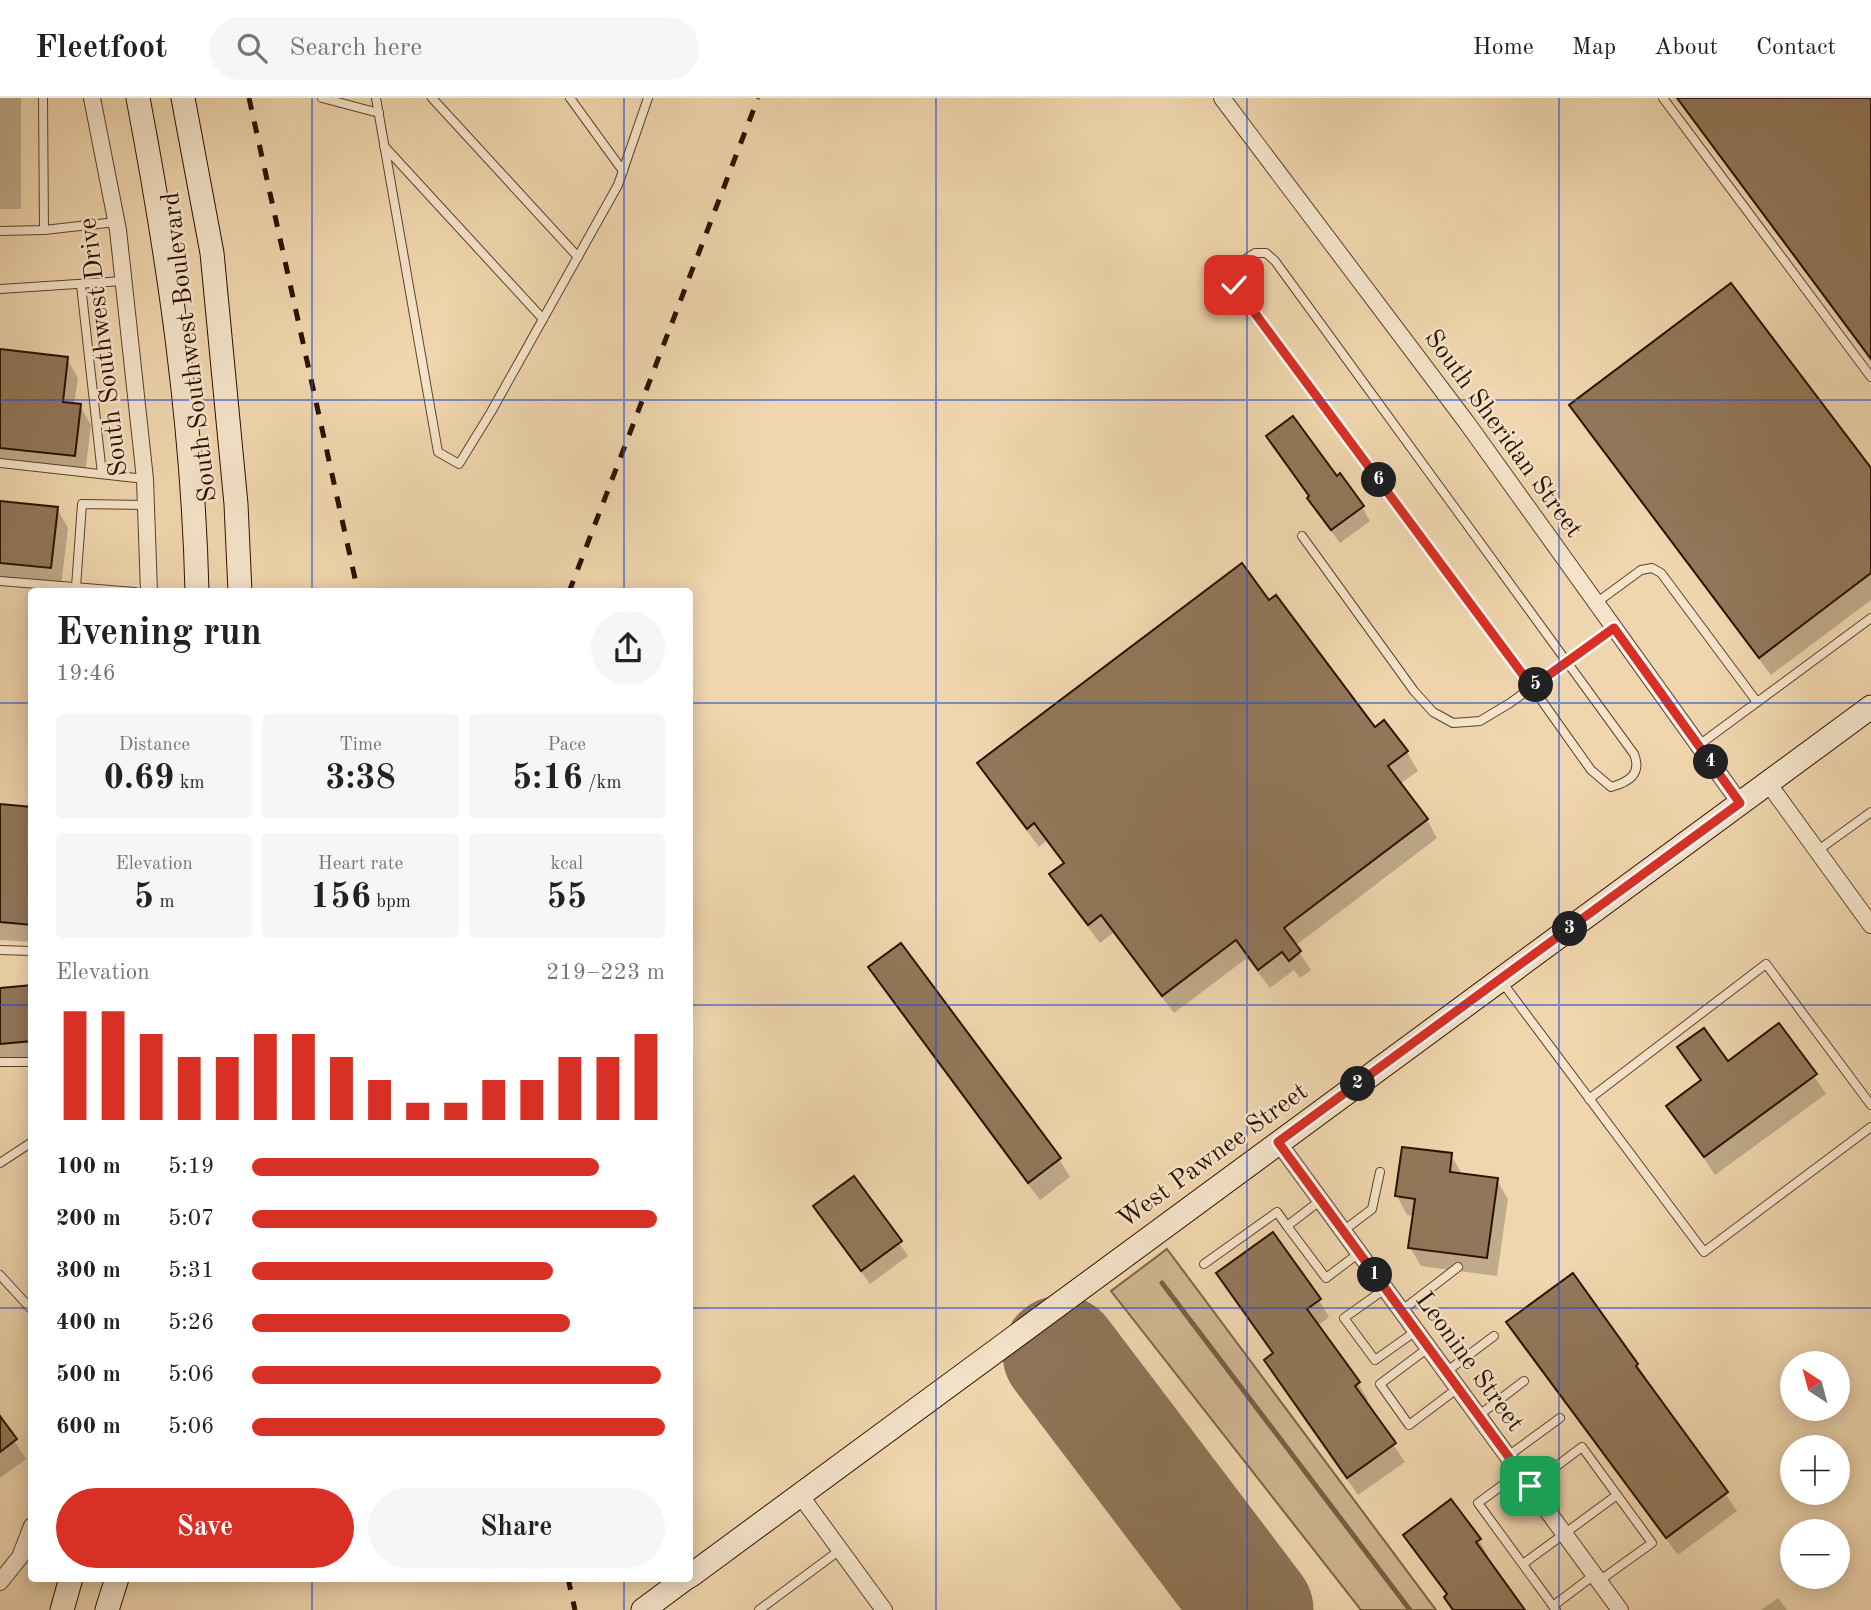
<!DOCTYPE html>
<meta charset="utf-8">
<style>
body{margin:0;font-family:"Old Standard TT",serif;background:#f6f6f6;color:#222;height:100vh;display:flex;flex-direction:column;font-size:26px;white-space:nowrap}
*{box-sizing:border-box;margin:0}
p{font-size:23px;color:#767676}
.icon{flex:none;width:38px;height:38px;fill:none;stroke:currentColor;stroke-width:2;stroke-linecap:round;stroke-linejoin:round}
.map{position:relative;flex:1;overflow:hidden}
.drawer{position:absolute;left:28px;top:490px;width:665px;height:994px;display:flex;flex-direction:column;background:#fff;border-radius:7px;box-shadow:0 4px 18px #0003}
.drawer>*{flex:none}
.needle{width:46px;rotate:324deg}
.buttons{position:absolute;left:1780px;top:1253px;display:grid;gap:14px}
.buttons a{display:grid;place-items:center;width:70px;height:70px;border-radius:50%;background:#fff;box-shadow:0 4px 18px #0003;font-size:35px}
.pin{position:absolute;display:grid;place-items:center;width:60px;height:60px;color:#fff;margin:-30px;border-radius:14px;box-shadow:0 4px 10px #0006}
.km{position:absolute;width:35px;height:35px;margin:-18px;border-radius:50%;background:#222;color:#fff;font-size:19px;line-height:35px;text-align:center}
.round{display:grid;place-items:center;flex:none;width:74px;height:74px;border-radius:37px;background:#f6f6f6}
.summary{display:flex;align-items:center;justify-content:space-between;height:119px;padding:0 28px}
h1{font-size:38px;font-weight:800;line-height:52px}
.metrics{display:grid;grid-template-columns:repeat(3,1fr);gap:10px;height:119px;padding:7px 28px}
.metrics div{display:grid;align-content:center;border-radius:7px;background:#f6f6f6;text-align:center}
.metrics b{font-size:35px;font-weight:800}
.metrics small{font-size:19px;font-weight:400}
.metrics p{font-size:19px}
.chart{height:196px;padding:14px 28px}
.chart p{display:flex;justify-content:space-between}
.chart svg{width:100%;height:126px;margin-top:7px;stroke:#d93025;stroke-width:6}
.cta{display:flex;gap:14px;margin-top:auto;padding:14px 28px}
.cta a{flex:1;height:80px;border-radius:42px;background:#d93025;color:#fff;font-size:28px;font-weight:800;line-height:80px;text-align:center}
.cta a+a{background:#f6f6f6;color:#222}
ul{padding:0 28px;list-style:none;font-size:23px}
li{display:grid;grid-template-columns:112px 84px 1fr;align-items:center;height:52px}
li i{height:18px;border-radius:9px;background:#d93025}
header{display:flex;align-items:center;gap:42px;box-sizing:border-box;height:98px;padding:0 35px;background:#fff;border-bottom:2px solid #e0e0e0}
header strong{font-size:33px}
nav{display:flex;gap:38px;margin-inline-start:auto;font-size:24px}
.search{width:490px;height:63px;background:#f6f6f6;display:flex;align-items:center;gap:18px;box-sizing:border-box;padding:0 24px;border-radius:38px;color:#767676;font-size:26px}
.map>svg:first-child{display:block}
.green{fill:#cfb590;stroke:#7e6348;stroke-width:2}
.shadow{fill:#0003}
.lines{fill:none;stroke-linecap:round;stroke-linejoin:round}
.stream{stroke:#7a5f45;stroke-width:5}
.runway{stroke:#8e7457;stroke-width:117}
.building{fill:#92775a;stroke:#2d1100;stroke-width:2}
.service-casing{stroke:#5e422c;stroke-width:10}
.minor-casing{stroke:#5e422c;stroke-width:18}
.secondary-casing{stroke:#2d1100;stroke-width:25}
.service{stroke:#f5e4ca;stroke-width:8}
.minor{stroke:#f5e4ca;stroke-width:16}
.secondary{stroke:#f5e4ca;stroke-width:23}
.rail{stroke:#2d1100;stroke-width:5;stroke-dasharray:12 12;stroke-linecap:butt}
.route-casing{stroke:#fff;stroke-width:14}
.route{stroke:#d93025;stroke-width:9}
.grid{fill:none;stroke:#1d4ed8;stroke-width:2;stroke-opacity:0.55}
.labels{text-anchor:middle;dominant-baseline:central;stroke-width:5;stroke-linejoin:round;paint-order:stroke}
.street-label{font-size:26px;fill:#2d1100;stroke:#f5e4ca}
</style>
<header>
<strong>Fleetfoot</strong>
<div class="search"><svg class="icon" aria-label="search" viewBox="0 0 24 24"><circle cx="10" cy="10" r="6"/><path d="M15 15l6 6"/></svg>Search here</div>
<nav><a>Home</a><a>Map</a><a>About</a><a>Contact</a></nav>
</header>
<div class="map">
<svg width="1871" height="1512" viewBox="0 0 1871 1512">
<rect width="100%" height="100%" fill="#f0d6ae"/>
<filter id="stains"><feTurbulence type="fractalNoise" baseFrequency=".00286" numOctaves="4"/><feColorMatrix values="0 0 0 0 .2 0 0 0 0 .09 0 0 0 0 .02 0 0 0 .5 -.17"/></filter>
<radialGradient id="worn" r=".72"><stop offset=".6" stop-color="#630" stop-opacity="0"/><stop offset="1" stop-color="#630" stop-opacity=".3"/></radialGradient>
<!-- green -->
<path class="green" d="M 1167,1151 L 1436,1512 L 1361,1512 L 1111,1193 Z"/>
<!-- shadow -->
<g class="shadow">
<rect x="0" y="0" width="21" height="111"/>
<path d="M 1676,0 L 1871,0 L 1871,263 Z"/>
<path d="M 0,253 L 67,261 L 78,280 L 74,307 L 80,308 L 91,327 L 85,376 L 0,366 Z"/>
<path d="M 1571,308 L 1871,373 L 1871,502 L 1771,577 L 1582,326 Z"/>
<path d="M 1336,380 L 1362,409 L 1370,423 L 1340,445 L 1317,414 Z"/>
<path d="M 0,405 L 57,411 L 68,430 L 61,488 L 0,482 Z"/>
<path d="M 1269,504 L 1375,631 L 1384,624 L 1407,654 L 1418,673 L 1400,686 L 1427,722 L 1437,740 L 1295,848 L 1311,872 L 1300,880 L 1294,872 L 1270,890 L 1247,860 L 1174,915 L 1113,835 L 1100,845 L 1062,795 L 1052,777 L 1064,767 L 1046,743 L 1039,749 L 990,684 L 979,665 Z"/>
<path d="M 0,708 L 32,710 L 32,844 L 0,842 Z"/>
<path d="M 871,870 L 1059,1061 L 1070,1079 L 1040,1102 L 881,888 Z"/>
<path d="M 32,889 L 32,962 L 0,965 L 0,892 Z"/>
<path d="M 1779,927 L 1826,996 L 1715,1077 L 1669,1008 L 1702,984 L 1680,950 L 1727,965 Z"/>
<path d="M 1451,1057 L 1462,1076 L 1497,1082 L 1508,1101 L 1497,1178 L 1421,1168 L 1410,1149 L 1414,1118 L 1407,1117 L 1397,1098 Z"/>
<path d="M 854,1080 L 908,1158 L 870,1186 L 824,1122 Z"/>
<path d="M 1218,1175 L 1319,1202 L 1329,1219 L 1317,1228 L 1358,1285 L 1368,1302 L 1365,1305 L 1405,1364 L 1358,1397 L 1276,1280 L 1266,1263 L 1274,1257 Z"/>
<path d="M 1508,1224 L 1637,1267 L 1737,1413 L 1678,1457 L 1519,1243 Z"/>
<path d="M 0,1321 L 26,1361 L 0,1380 Z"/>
<path d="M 1405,1437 L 1479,1442 L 1488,1458 L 1485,1460 L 1523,1512 L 1453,1512 L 1448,1498 Z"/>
<path d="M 1778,1500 L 1787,1512 L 1761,1512 Z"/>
</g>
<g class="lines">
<!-- stream -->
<path class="stream" d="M 1162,1185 L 1410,1512"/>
<!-- runway -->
<path class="runway" d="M 1061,1256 L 1255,1512"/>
</g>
<!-- building -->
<g class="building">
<path d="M 1677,0 L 1871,0 L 1871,261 Z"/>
<path d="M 1731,185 L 1871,370 L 1871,475 L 1759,560 L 1569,307 Z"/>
<path d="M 0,251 L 68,259 L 63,304 L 81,306 L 75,358 L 0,350 Z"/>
<path d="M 1293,318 L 1337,378 L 1340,375 L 1364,408 L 1331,432 L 1307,400 L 1309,398 L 1266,338 Z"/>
<path d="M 0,403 L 58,409 L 51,470 L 0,465 Z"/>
<path d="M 1242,465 L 1269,502 L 1276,497 L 1375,629 L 1384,622 L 1408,653 L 1388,668 L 1428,721 L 1284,830 L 1301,853 L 1289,863 L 1282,854 L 1258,872 L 1236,842 L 1162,898 L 1101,817 L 1088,827 L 1049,776 L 1064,765 L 1034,725 L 1027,731 L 977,665 Z"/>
<path d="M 0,706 L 32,709 L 32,827 L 0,824 Z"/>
<path d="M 901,845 L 1061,1060 L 1028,1085 L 868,869 Z"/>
<path d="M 32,887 L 32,943 L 0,946 L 0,890 Z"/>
<path d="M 1779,925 L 1817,976 L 1704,1059 L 1666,1008 L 1701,982 L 1677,949 L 1704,930 L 1728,963 Z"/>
<path d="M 1402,1049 L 1452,1055 L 1450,1074 L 1498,1080 L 1487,1160 L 1408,1150 L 1415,1101 L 1395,1098 Z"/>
<path d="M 854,1078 L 902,1143 L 861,1173 L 813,1108 Z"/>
<path d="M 1273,1134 L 1321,1201 L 1307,1211 L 1360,1284 L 1355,1288 L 1396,1345 L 1347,1380 L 1264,1262 L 1273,1255 L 1216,1175 Z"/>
<path d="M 1573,1175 L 1638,1266 L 1636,1268 L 1728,1394 L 1666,1440 L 1506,1224 Z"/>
<path d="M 0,1318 L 17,1341 L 0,1354 Z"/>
<path d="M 1451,1401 L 1481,1441 L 1476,1444 L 1525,1512 L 1453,1512 L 1444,1499 L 1447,1496 L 1403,1437 Z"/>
</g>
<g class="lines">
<!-- service casing -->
<g class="service-casing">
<g id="service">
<path d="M 43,0 L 44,132"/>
<path d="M 322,0 L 379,15"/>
<path d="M 376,0 L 438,354 L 459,366 L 491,314 L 618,87 L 648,0"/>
<path d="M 432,0 L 578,159"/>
<path d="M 570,0 L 623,73"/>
<path d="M 1663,0 L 1871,279"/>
<path d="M 384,48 L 543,221"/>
<path d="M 0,133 L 44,132 L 116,124"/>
<path d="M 1255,155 L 1266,155 L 1275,163 L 1634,656 C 1642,676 1629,684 1611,689 L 1591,672 L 1532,589 L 1234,187 C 1229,169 1241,164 1255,155 Z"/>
<path d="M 81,187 L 102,376"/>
<path d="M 0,191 L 123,183"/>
<path d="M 0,365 L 145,381"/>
<path d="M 1302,438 L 1414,593 L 1433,614 L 1453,625 L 1480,623 L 1510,605 L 1614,530"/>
<path d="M 0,483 L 135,494"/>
<path d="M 76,489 L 82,406 L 146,407"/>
<path d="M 1596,505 L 1641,472 L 1652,470 L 1661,475 L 1757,604"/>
<path d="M 1699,647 L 1871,520"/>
<path d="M 1817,753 L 1871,714"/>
<path d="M 0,852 L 32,853"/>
<path d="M 1502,884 L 1704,1154 L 1871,1029"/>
<path d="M 0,964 L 32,964"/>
<path d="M 1589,1001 L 1766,866 L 1871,1007"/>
<path d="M 0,1065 L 32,1044"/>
<path d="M 1321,1102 L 1287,1128 L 1326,1180 L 1359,1155"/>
<path d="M 1343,1133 L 1372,1111 L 1380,1074"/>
<path d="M 1204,1166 L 1277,1114 L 1287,1128"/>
<path d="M 0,1177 L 32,1212"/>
<path d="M 1385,1191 L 1344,1220 L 1375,1262 L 1416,1233"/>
<path d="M 1401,1213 L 1458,1169"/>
<path d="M 1428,1250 L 1380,1286 L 1409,1327 L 1458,1290"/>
<path d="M 1446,1274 L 1494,1238"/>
<path d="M 1478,1318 L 1524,1283"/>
<path d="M 1508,1358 L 1560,1320"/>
<path d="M 1519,1375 L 1478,1405 L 1556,1512"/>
<path d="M 1530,1388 L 1582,1349 L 1652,1445 L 1599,1483"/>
<path d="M 1523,1466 L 1617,1397"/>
<path d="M 1553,1508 L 1594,1477"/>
<path d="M 759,1512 L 840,1452"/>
</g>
</g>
<!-- minor casing -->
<g class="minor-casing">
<g id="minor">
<path d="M 92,0 L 118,132 L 145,381 L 149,494"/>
<path d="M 1222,0 L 1467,325 L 1740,705"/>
<path d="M 1768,685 L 1871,827"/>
<path d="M 1278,1044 L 1620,1512"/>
<path d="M 800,1397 L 884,1512"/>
<path d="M 0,1484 L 20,1459 L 32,1428"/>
</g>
</g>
<!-- secondary casing -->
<g class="secondary-casing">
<g id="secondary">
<path d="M 138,0 C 169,163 193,327 197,494"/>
<path d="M 183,0 L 212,155 L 236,406 L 240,494"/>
<path d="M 690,1478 L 1871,609"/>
<path d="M 62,1512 L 71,1480"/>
<path d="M 107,1512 L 117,1480"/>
<path d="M 643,1512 L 686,1480"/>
</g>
</g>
<!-- service -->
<use href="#service" class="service"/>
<!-- minor -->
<use href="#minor" class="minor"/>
<!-- secondary -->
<use href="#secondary" class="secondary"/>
<!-- rail -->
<g class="rail">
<path d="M 249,0 L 358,494"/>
<path d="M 569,494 L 758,0"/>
<path d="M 568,1480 L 575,1512"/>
</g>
</g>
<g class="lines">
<!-- route casing -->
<g class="route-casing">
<path id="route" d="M 1234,187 L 1532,589 L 1614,530 L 1740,705 L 1278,1044 L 1530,1388"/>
</g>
<!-- route -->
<use href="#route" class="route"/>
</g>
<!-- grid -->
<path class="grid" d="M 312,0 L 312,494M 624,0 L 624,494M 936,0 L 936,1512M 1247,0 L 1247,1512M 1559,0 L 1559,1512M 0,302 L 1871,302M 0,605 L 32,605M 690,605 L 1871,605M 0,907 L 32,907M 690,907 L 1871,907M 0,1210 L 32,1210M 690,1210 L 1871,1210M 312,1480 L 312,1512M 624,1480 L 624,1512"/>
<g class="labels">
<!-- street labels -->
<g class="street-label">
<text transform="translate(104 249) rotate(-97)">South Southwest Drive</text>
<text transform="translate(190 249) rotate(-97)">South Southwest Boulevard</text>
<text transform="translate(1503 336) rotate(54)">South Sheridan Street</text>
<text transform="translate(1213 1058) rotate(-36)">West Pawnee Street</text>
<text transform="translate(1469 1264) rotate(54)">Leonine Street</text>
</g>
</g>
<rect width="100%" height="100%" filter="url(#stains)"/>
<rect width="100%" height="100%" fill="url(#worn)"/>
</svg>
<div class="buttons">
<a><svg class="needle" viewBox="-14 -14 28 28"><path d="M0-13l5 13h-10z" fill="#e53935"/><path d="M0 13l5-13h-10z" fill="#767676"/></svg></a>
<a>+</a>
<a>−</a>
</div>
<div class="pin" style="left:1530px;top:1388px;background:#1e9e55"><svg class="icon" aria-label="arrive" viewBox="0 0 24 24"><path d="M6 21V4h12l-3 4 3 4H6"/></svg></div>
<div class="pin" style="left:1234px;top:187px;background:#d93025"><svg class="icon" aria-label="check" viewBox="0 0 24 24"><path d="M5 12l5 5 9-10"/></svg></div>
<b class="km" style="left:1375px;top:1177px">1</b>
<b class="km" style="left:1358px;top:986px">2</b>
<b class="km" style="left:1570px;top:831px">3</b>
<b class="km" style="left:1711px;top:664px">4</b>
<b class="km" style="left:1536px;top:587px">5</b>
<b class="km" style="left:1379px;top:382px">6</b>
<section class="drawer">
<div class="summary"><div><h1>Evening run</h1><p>19:46</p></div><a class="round"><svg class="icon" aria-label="share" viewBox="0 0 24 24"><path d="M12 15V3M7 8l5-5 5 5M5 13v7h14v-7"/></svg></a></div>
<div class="metrics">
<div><p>Distance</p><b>0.69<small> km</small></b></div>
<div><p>Time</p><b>3:38</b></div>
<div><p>Pace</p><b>5:16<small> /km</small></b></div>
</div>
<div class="metrics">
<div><p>Elevation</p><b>5<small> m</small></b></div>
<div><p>Heart rate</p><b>156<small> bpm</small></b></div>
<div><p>kcal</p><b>55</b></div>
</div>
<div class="chart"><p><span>Elevation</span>219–223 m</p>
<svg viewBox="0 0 160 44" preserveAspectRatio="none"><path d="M5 44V6M15 44V6M25 44V14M35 44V22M45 44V22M55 44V14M65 44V14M75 44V22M85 44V30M95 44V38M105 44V38M115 44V30M125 44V30M135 44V22M145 44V22M155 44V14"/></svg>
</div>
<ul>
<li><b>100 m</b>5:19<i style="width:84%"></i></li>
<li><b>200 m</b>5:07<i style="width:98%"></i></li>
<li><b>300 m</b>5:31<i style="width:73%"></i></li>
<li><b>400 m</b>5:26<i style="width:77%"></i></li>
<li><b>500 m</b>5:06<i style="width:99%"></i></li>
<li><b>600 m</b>5:06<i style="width:100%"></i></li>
</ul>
<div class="cta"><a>Save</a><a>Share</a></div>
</section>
</div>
